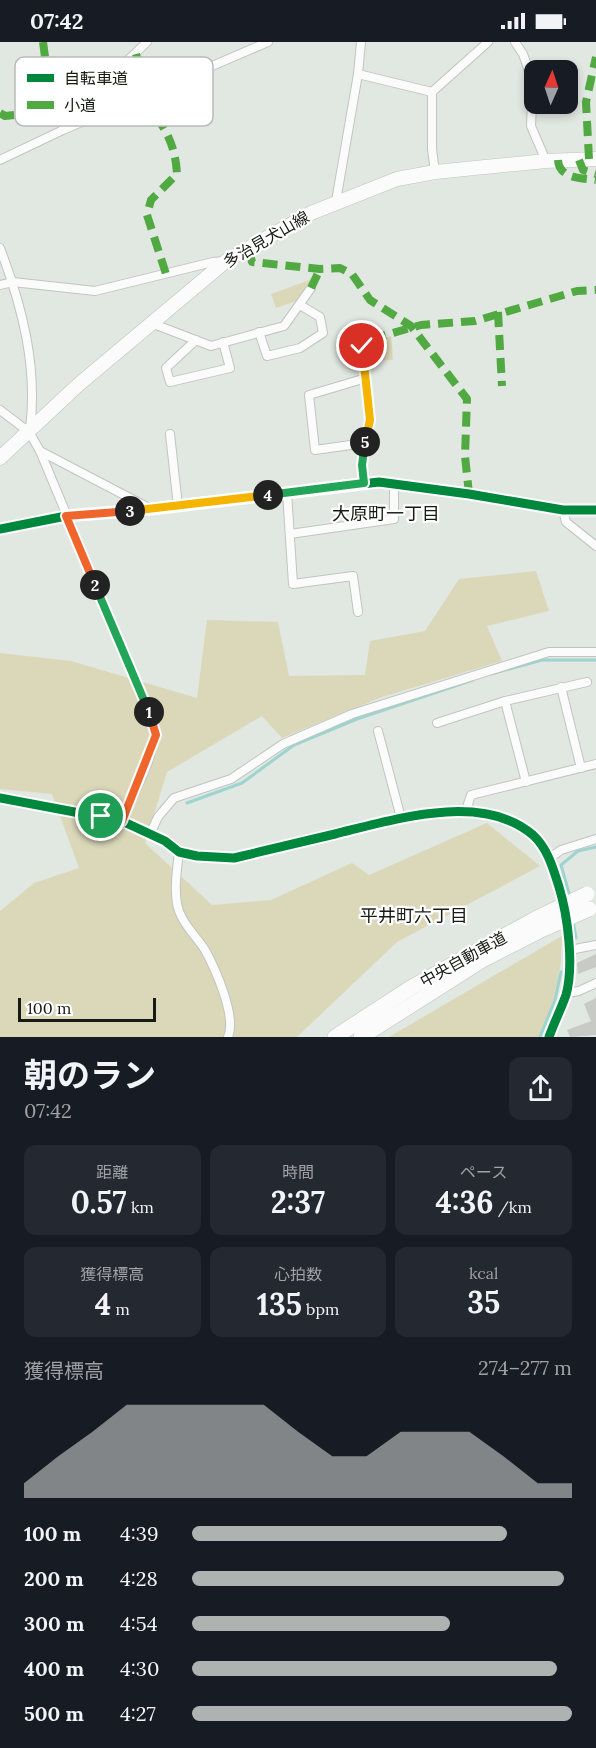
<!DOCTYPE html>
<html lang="ja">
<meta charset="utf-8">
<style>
body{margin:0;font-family:Lora,"Noto Sans JP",serif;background:#242831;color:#f1f3f6;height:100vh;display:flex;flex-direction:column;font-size:22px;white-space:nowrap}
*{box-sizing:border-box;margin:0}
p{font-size:20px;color:#9ea1a6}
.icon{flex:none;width:33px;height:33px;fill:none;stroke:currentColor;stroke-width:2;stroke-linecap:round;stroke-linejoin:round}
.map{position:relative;height:995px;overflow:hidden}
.drawer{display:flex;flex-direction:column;background:#171b24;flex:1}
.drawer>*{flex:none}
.needle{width:39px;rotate:3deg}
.buttons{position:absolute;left:524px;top:18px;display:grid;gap:12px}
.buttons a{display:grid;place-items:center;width:54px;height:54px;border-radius:12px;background:#171b24;box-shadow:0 3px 9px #0003;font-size:30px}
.scale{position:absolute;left:18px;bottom:15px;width:138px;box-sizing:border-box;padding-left:6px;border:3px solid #161b16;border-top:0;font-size:16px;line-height:21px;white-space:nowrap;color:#161b16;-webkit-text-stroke:4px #fff;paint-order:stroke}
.pin{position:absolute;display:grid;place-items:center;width:51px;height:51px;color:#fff;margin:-26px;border:3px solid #fff;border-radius:50%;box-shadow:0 2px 6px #0007}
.km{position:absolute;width:30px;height:30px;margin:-15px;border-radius:50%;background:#222;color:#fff;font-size:16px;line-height:30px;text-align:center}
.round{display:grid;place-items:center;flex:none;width:63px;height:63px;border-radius:12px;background:#242831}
.head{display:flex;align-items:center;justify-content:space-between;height:102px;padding:0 24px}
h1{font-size:33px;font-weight:700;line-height:45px}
.stats{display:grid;grid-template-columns:repeat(3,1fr);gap:9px;height:102px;padding:6px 24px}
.stats div{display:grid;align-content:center;border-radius:12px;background:#242831;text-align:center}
.stats b{font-size:30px;font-weight:700}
.stats small{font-size:16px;font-weight:400}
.stats p{font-size:16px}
.chart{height:168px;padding:12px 24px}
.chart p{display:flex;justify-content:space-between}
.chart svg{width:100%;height:108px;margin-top:6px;fill:#aeb2b1;opacity:.7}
ul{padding:0 24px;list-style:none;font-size:20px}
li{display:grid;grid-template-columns:96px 72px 1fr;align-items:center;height:45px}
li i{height:15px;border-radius:8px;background:#aeb2b1}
.status{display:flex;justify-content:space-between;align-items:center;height:42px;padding:0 30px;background:#171b24;direction:ltr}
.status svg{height:16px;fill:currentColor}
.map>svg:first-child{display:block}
.green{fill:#dbd8ba}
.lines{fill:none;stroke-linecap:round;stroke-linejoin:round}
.stream{stroke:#9ed4d0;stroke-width:3}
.building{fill:#c7cac5}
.minor-casing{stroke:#c0c5c0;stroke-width:10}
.tertiary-casing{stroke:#c0c5c0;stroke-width:12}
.primary-casing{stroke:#c0c5c0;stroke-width:15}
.motorway-casing{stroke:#c0c5c0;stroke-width:16}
.minor{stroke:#fafbfa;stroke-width:8}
.tertiary{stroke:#fafbfa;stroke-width:10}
.primary{stroke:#fafbfa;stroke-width:14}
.motorway{stroke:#fafbfa;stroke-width:15}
.motorway-bridge-casing{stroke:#c0c5c0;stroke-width:16;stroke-linecap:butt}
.motorway-bridge{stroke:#fafbfa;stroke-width:15}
.quiet{stroke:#51a942;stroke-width:8;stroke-dasharray:15 8;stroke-linecap:butt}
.cycleway-casing{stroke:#fff;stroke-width:13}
.cycleway{stroke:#00873e;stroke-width:9}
.split-1-casing{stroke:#fff;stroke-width:12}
.split-2-casing{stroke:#fff;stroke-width:12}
.split-3-casing{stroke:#fff;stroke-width:12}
.split-4-casing{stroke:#fff;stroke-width:12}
.split-5-casing{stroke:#fff;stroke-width:12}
.split-6-casing{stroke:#fff;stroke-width:12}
.split-1{stroke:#f0652b;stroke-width:8}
.split-2{stroke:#22a559;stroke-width:8}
.split-3{stroke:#f0652b;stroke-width:8}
.split-4{stroke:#f5b400;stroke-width:8}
.split-5{stroke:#22a559;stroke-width:8}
.split-6{stroke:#f5b400;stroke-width:8}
.labels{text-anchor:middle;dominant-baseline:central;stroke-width:4.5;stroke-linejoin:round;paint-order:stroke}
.street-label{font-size:16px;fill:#161b16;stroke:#fff}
.neighbourhood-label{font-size:18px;fill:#161b16;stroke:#fff}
.key{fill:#fff;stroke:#b9bbb9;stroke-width:1.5}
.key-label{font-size:16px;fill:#161b16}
</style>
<div class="status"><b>07:42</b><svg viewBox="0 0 49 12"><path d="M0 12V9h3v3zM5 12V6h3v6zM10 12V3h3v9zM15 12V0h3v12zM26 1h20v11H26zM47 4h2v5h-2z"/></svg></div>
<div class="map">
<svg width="596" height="995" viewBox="0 0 596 995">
<rect width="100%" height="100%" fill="#e1e7e1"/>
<!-- green -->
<g class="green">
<path d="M 315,236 L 302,257 L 276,266 L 271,252 Z"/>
<path d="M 391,294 L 393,318 L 370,319 L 367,301 Z"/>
<path d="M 536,529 L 549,569 L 487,584 L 502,619 L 382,655 L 282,696 L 262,674 L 167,730 L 145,801 L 212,863 L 271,858 L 352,821 L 369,833 L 487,781 L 540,824 L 397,900 L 297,995 L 0,995 L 0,869 L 34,841 L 79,826 L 52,752 L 0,747 L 0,611 L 71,619 L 197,656 L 207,578 L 278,580 L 289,634 L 365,633 L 370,599 L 425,589 L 459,537 Z"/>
<path d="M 562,894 C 562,930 555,962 540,995 L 389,995 Z"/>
</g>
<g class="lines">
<!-- stream -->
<g class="stream">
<path d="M 491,632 L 542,618 L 596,618"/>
<path d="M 187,761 L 242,741 L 294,703 L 357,677 L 473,638"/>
<path d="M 570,855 L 561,823 L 578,809 L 596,805"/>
<path d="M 573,879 L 576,896"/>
<path d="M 540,995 L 555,958 L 561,930"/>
</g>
</g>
<!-- building -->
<g class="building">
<path d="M 596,912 L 596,925 L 578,932 L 577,921 Z"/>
<path d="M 596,956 L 596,993 L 570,995 L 567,988 L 591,979 L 584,962 Z"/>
</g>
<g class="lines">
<!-- minor casing -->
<g class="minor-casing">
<g id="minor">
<path d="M 515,0 L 523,12 L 533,40 L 531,84 L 546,119"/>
<path d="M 358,32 L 432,50"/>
<path d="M 63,87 L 75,69 L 147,0"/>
<path d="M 0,118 L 63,88 L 268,0"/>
<path d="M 435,130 L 432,107 L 432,50 L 488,0"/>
<path d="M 336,159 L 358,32 L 361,0"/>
<path d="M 0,206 C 22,264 38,325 30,387"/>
<path d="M 0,243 L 13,240 L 95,249 L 213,220 L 225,219"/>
<path d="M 151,281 L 211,304 L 284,284 L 311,246"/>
<path d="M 259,290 L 267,314 L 300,306 L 323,291 L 320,275 L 300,263"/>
<path d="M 196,298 L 166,326 L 170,340 L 230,326 L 223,300"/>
<path d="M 362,304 L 370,378 L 362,423 L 364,441"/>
<path d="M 0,368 L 29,390 L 40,409 L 155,685 C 157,710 132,755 122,779"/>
<path d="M 170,392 L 178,464"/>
<path d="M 365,401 L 315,408 L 309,353 L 366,336"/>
<path d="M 40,409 L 151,467"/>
<path d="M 287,451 L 293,542 L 353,534 L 358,570"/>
<path d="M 563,468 L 566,480 L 596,504"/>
<path d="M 290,492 L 394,477 L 394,442"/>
<path d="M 561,645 L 581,726"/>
<path d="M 505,659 L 526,740"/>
<path d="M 437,681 L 505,659 L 587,640"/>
<path d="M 378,689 L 401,776"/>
<path d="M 465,771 L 471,753 L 596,722"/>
<path d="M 150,792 L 158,775 L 174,756 L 231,737 L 283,702 L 352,672 L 549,610 L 596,610"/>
<path d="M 179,810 C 177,827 173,852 179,869 C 184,884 197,895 205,908 C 215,926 237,975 228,995"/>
<path d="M 550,816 L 561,808 L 596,797"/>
<path d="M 570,908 L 596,903"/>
<path d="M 567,951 L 579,949 L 596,941"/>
</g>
</g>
<!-- tertiary casing -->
<g class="tertiary-casing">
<g id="tertiary">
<path d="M 0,487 L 66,474 L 152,467 L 379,440 L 469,452 L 563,468 L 596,468"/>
<path d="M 0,756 L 122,779 L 165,799 L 179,810 L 197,814 L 234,816 C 267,808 301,800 335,792 C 392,778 482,749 533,793 C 548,807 553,826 559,845 C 568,874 574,924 566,953 C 561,967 554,981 549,995"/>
</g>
</g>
<!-- primary casing -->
<g class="primary-casing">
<path id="primary" d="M 0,416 L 78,343 L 226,219 L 311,171 L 397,137 L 435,130 L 546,119 L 596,117"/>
</g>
<!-- motorway casing -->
<g class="motorway-casing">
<g id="motorway">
<path d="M 335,995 L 412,945 L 537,876"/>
<path d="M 361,995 L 484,917 L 539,889"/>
</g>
</g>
<!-- minor -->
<use href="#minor" class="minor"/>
<!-- tertiary -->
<use href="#tertiary" class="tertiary"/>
<!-- primary -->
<use href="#primary" class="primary"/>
<!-- motorway -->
<use href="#motorway" class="motorway"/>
<!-- motorway-bridge casing -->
<g class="motorway-bridge-casing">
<g id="motorway-bridge">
<path d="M 537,876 L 587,852"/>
<path d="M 539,889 L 589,867"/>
</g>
</g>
<!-- motorway-bridge -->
<use href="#motorway-bridge" class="motorway-bridge"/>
<!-- quiet -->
<g class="quiet">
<path d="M 43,0 L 46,22 L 44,70"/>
<path d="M 136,12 L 147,53"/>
<path d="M 143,55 C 162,83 175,97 177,132 L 151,158 L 147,173 L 166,232"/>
<path d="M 0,71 L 5,74 L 62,68 L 72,73"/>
<path d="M 589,117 L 586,60 L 596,15"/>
<path d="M 558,118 C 559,137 582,136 596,138"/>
<path d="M 579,118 L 583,128 L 596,132"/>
<path d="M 249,208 L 252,220 L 320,227 L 340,226 L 352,232 L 370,258 L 411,284 L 467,357 L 465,414 L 469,452"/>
<path d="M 311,246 L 320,227"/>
<path d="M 498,270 L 502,344"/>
<path d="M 371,297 L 421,283 L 475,279 L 577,249 L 596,248"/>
</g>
<!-- cycleway casing -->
<g class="cycleway-casing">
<g id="cycleway">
<path d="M 0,487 L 66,474 L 152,467 L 379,440 L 469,452 L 563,468 L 596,468"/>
<path d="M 0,756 L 122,779 L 165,799 L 179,810 L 197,814 L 234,816 C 267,808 301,800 335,792 C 392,778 482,749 533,793 C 548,807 553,826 559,845 C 568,874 574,924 566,953 C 561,967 554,981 549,995"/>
</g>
</g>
<!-- cycleway -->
<use href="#cycleway" class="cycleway"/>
</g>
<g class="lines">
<!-- split-1 casing -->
<g class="split-1-casing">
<path id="split-1" d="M 101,774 L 122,779 L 156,693 L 149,670"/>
</g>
<!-- split-2 casing -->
<g class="split-2-casing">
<path id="split-2" d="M 95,543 L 149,670"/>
</g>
<!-- split-3 casing -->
<g class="split-3-casing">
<path id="split-3" d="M 95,543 L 66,474 L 130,469"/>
</g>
<!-- split-4 casing -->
<g class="split-4-casing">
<path id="split-4" d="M 130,469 L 268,453"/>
</g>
<!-- split-5 casing -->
<g class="split-5-casing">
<path id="split-5" d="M 268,453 L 364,441 L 362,423 L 365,400"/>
</g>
<!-- split-6 casing -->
<g class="split-6-casing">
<path id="split-6" d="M 362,304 L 370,378 L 365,400"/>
</g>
<!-- split-1 -->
<use href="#split-1" class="split-1"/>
<!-- split-2 -->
<use href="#split-2" class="split-2"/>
<!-- split-3 -->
<use href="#split-3" class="split-3"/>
<!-- split-4 -->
<use href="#split-4" class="split-4"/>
<!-- split-5 -->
<use href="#split-5" class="split-5"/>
<!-- split-6 -->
<use href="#split-6" class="split-6"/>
</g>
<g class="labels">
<!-- street labels -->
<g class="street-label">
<text transform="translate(266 197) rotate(-30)">多治見犬山線</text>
<text transform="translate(463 917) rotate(-29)">中央自動車道</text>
</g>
<!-- neighbourhood labels -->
<g class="neighbourhood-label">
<text x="386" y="471">大原町一丁目</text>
<text x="414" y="873">平井町六丁目</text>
</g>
</g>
<!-- legend -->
<rect x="15" y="15" width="198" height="69" rx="9" class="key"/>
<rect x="27" y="32" width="27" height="8" fill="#00873e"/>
<rect x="27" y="59" width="27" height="8" fill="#51a942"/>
<g class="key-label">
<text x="64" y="42">自転車道</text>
<text x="64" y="69">小道</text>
</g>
</svg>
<div class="buttons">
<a><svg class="needle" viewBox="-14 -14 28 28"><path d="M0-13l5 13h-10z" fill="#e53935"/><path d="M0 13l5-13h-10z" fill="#9ea1a6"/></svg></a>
</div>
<div class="scale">100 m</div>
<div class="pin" style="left:101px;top:774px;background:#1e9e55"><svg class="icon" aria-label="arrive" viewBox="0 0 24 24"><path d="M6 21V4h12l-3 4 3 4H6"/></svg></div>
<div class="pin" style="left:362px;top:304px;background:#d93025"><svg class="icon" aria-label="check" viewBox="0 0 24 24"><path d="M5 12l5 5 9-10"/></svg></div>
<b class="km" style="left:149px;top:670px">1</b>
<b class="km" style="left:95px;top:543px">2</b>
<b class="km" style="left:130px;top:469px">3</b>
<b class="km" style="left:268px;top:453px">4</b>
<b class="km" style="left:365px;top:400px">5</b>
</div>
<section class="drawer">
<div class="head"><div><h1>朝のラン</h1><p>07:42</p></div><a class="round"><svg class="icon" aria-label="share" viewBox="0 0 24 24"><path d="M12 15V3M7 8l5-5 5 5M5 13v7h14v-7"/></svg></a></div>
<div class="stats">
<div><p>距離</p><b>0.57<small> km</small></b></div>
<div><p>時間</p><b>2:37</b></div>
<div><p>ペース</p><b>4:36<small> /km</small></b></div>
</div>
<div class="stats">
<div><p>獲得標高</p><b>4<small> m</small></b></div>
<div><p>心拍数</p><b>135<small> bpm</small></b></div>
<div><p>kcal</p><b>35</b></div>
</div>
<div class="chart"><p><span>獲得標高</span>274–277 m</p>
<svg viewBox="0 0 160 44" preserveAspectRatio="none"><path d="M0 44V38L10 27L20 17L30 6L40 6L50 6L60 6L70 6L80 17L90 27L100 27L110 17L120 17L130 17L140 27L150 38L160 38V44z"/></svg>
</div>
<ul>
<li><b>100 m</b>4:39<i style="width:83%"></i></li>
<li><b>200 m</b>4:28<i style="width:98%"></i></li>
<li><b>300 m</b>4:54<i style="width:68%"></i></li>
<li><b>400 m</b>4:30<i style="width:96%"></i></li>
<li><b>500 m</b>4:27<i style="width:100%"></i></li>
</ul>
</section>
